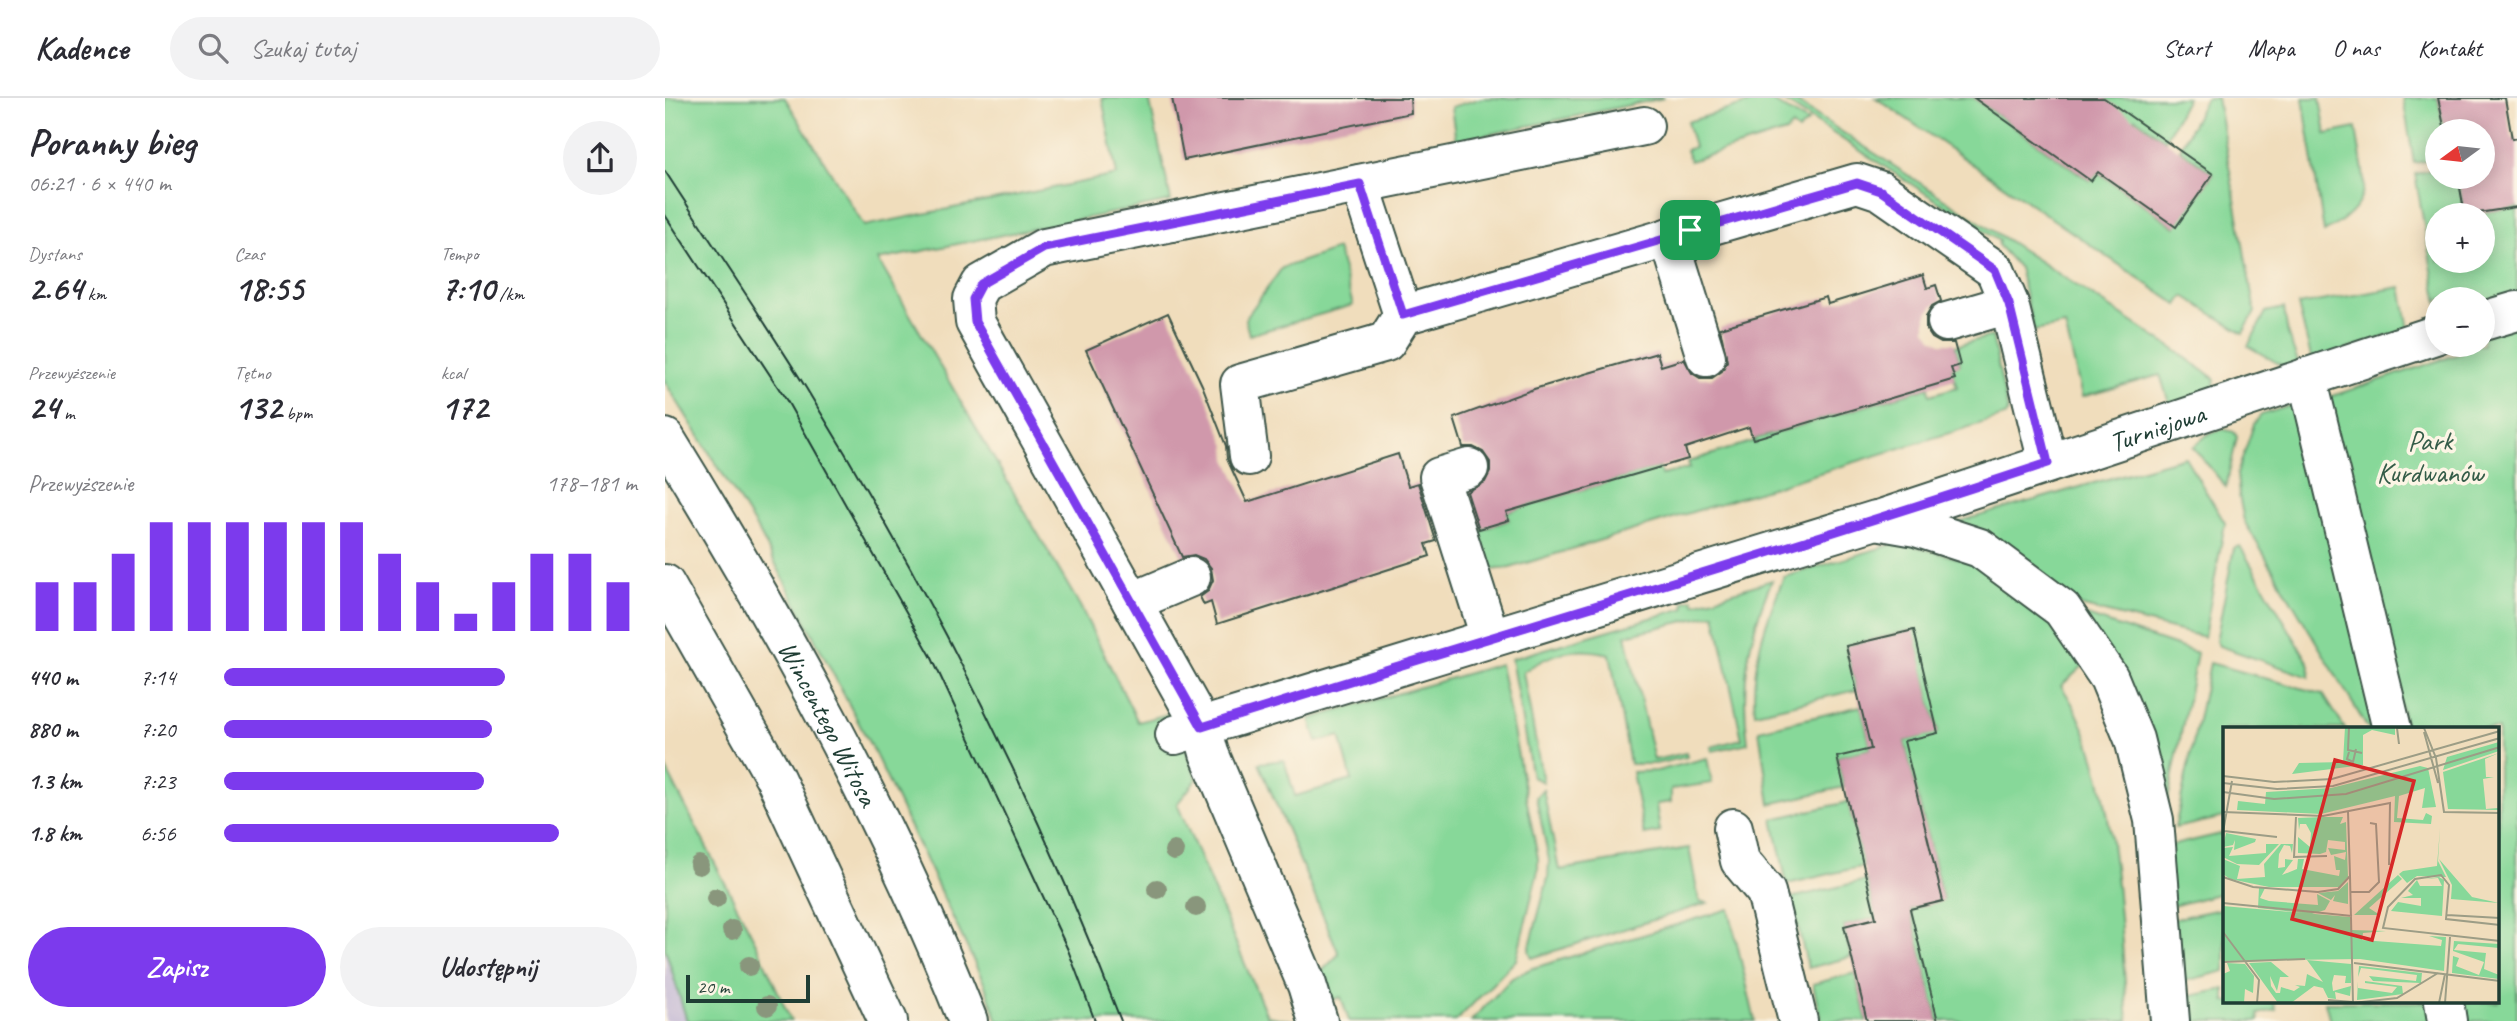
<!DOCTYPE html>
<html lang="pl">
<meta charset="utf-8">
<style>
body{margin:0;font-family:Caveat,sans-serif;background:#f2f2f3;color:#2b2b33;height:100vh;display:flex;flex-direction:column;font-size:26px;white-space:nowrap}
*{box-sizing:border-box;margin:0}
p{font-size:23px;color:#7c7c81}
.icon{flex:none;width:38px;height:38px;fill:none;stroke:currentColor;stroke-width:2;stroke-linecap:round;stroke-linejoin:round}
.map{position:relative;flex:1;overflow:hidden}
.drawer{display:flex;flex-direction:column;background:#fff;width:665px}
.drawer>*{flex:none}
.needle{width:46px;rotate:255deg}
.fabs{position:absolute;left:1760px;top:21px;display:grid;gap:14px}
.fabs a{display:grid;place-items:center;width:70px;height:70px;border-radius:50%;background:#fff;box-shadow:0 4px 18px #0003;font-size:35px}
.scale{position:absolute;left:21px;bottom:18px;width:124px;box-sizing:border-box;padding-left:7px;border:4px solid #1f3d34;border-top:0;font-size:19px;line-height:24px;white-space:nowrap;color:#1f3d34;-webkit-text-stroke:5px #fcf5e5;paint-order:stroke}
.pin{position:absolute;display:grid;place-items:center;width:60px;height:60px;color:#fff;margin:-30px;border-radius:14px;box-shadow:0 4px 10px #0006}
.round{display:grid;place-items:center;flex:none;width:74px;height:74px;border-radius:37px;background:#f2f2f3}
.headline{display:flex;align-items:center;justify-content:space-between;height:119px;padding:0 28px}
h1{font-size:38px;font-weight:800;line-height:52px}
.metrics{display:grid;grid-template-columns:repeat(3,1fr);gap:10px;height:119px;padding:7px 28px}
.metrics div{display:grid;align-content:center}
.metrics b{font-size:35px;font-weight:800}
.metrics small{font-size:19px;font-weight:400}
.metrics p{font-size:19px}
.chart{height:196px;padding:14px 28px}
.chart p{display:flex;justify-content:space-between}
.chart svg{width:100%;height:126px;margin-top:7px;stroke:#7c3aed;stroke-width:6}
.action{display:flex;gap:14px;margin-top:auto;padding:14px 28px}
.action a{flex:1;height:80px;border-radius:42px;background:#7c3aed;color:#fff;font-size:28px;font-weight:800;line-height:80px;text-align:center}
.action a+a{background:#f2f2f3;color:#2b2b33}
ul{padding:0 28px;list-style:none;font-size:23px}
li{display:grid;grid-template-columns:112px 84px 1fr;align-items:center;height:52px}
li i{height:18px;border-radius:9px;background:#7c3aed}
header{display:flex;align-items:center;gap:42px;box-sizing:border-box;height:98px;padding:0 35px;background:#fff;border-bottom:2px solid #e1e1e2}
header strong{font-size:33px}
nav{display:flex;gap:38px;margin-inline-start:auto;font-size:24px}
.search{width:490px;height:63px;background:#f2f2f3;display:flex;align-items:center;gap:18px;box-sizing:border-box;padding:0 24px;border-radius:38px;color:#7c7c81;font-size:26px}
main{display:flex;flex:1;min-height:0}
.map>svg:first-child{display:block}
.industrial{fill:#c9bfd7}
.green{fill:#87d899;stroke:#538a66;stroke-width:2;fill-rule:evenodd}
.building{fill:#d098ab}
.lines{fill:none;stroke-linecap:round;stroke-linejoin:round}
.minor-casing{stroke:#3e5548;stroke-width:42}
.major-casing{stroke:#3e5548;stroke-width:42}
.minor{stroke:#fff;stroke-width:38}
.major{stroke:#fff;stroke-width:38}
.tram{stroke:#1f3d34;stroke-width:2}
.tree{fill:#89967c}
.route-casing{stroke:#fff;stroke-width:14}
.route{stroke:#7c3aed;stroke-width:9}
.labels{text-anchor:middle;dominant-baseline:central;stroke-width:7;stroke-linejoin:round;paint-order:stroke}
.street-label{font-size:28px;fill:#1f3d34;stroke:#fcf5e5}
.park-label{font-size:28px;fill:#345c48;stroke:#fcf5e5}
.inset-road{fill:none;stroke:#9c9d86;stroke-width:2}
.view{fill:#d62828;fill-opacity:0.15;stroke:#d62828;stroke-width:3.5}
.inset-edge{fill:none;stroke:#1f3d34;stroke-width:3.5}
</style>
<header>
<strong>Kadence</strong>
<div class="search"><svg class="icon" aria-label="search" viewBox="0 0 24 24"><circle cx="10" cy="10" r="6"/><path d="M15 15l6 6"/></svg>Szukaj tutaj</div>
<nav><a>Start</a><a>Mapa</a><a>O nas</a><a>Kontakt</a></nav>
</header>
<main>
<section class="drawer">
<div class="headline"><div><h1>Poranny bieg</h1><p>06:21 · 6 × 440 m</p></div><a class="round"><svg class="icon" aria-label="share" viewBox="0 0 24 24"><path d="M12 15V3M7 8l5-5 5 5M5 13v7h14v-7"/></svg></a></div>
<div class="metrics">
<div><p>Dystans</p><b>2.64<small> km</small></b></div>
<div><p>Czas</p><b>18:55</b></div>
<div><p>Tempo</p><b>7:10<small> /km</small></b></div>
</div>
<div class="metrics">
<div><p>Przewyższenie</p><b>24<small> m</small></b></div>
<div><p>Tętno</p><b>132<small> bpm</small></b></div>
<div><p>kcal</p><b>172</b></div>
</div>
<div class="chart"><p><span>Przewyższenie</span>178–181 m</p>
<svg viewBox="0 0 160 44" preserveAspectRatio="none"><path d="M5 44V27M15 44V27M25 44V17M35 44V6M45 44V6M55 44V6M65 44V6M75 44V6M85 44V6M95 44V17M105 44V27M115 44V38M125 44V27M135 44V17M145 44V17M155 44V27"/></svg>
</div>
<ul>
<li><b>440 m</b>7:14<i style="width:68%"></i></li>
<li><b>880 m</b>7:20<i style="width:65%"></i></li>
<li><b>1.3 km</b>7:23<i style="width:63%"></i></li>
<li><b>1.8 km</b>6:56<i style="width:81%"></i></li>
</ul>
<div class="action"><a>Zapisz</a><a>Udostępnij</a></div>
</section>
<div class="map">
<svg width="1852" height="923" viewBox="0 0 1852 923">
<rect width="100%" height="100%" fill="#fcf5e5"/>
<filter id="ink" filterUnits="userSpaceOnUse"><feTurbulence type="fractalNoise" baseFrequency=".0143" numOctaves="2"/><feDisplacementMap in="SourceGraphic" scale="14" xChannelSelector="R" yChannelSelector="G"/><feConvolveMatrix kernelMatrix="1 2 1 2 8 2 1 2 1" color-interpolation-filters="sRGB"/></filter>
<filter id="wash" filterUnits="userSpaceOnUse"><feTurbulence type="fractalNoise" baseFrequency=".00686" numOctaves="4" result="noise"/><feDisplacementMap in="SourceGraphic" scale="28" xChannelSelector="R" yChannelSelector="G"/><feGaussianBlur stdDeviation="1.57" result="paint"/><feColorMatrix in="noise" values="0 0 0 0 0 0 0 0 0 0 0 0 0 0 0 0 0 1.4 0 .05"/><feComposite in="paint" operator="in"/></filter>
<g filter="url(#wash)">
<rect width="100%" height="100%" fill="#f0ddbc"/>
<!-- industrial -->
<path class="industrial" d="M 0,850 L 22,923 L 0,923 Z"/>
<!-- green -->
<g class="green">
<path d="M 0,0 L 120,0 L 199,128 L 452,77 L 437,0 L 484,0 L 506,103 L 213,162 L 415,508 L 473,624 L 507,615 L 532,681 L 512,706 L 602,918 L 631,923 L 333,923 L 319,885 L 211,658 L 94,434 L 0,284 Z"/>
<path d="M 817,0 L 999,0 L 791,43 L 786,9 Z"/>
<path d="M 1101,0 L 1143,24 L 1133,33 L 1127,28 L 1121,34 L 1025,63 L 1021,52 L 1029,49 L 1022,24 Z"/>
<path d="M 1114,0 L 1125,0 L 1510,252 L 1550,281 L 1548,292 L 1505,308 L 1495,277 L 1417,299 L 1400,227 L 1369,233 L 1354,170 L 1333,147 L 1334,143 Z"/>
<path d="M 1211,0 L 1309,0 L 1425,83 L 1433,74 L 1510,129 L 1548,76 L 1515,51 L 1541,0 L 1552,0 L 1590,214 L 1578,235 L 1519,198 L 1513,207 Z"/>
<path d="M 1439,0 L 1522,0 L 1500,42 L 1470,20 L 1463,29 Z"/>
<path d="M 1638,0 L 1655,0 L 1661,36 L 1691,30 C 1698,83 1714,104 1659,134 Z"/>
<path d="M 1738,0 L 1773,0 L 1780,33 L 1773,33 L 1773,61 L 1749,65 Z"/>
<path d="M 1773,70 L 1773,79 L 1793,79 L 1800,117 L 1852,109 L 1852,923 L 1795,923 L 1792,904 L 1833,904 L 1833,631 L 1741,631 L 1661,300 L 1797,255 L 1796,247 L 1818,247 L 1818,201 L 1773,201 L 1773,206 L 1750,76 ZM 1773,117 L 1818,117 L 1818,163 L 1773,163 Z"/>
<path d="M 672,151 L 688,207 L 584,237 L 580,221 L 617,170 Z"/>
<path d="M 1736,189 L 1744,231 L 1647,263 L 1633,207 Z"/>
<path d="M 1619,210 L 1623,237 L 1634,267 L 1621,270 L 1583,248 L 1601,214 Z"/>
<path d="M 1327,238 L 1343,314 L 1340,318 L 845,470 L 825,472 L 814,433 L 844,422 L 841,414 L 994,369 L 997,377 L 1025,370 L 1023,364 L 1089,343 L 1091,347 L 1090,341 L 1264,289 L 1265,297 L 1292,289 L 1286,270 L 1295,266 L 1290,248 Z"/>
<path d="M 1634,305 L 1713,631 L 1703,631 L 1579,423 L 1574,397 L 1572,376 L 1589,326 L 1596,317 Z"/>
<path d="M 1558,331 L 1569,334 L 1572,339 L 1561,389 L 1528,349 L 1542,337 Z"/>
<path d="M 1520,359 L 1560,425 L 1539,539 L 1415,508 L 1289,425 Z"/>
<path d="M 1235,444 L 1310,465 L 1372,510 L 1418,568 L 1396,588 C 1453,667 1454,827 1463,923 L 1273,923 L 1245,811 L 1278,802 L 1239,643 L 1273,634 L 1248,532 L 1181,548 L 1192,592 L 1090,615 C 1085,567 1101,522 1119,479 Z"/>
<path d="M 1575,448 L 1645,567 L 1644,579 L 1554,548 L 1551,543 L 1569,450 Z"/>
<path d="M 1107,482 C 1083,538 1075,584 1083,645 L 1047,653 L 1046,649 L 1077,641 L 1050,516 L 961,537 L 989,662 L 1021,655 L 1022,659 L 990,666 L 965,666 L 945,556 C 908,548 889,553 858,574 L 878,684 L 867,679 L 846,561 L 1020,510 L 1019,504 L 1028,501 L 1030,506 Z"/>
<path d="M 1419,517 L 1532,555 L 1499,722 Z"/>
<path d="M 1545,565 L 1658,596 L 1680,631 L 1560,631 L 1560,719 L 1510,730 Z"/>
<path d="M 835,566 L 873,760 L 873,773 L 851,862 L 791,923 L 684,923 L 676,899 L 664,903 L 653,877 L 674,856 L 594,665 L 619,662 L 630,698 L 687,682 L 675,638 L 652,644 L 645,621 Z"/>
<path d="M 1196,608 L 1206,651 L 1172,659 L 1179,689 L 1105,706 L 1094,632 Z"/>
<path d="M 1042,660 L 1047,685 L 1006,691 L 1006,704 L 991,706 L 995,734 L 979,737 L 967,674 L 992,673 Z"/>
<path d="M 0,669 L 91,845 L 126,923 L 22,923 L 0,850 Z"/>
<path d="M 878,691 L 894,772 L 1024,750 L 1034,803 L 1042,805 L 867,860 L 864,852 L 883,780 L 884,762 L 871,699 Z"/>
<path d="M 1183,704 L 1199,768 L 1122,786 L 1108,721 Z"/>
<path d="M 1560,735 L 1560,794 L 1507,808 L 1500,749 Z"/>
<path d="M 1202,782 L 1211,820 L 1179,828 L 1186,859 L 1143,870 L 1126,800 Z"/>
<path d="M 1560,810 L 1560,873 L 1516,884 L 1508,821 Z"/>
<path d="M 1064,811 L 1090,923 L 806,923 L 847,880 L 865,871 Z"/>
<path d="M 1190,875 L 1202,923 L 1156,923 L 1148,886 Z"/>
<path d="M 1560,891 L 1560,904 L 1609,904 L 1611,912 L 1593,916 L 1594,923 L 1518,923 L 1516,900 Z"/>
<path d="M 1660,904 L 1769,904 L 1772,923 L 1665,923 Z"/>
</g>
<g id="blocks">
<!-- building -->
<g class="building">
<path d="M 507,0 L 745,0 L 746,15 L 519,62 Z"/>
<path d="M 1309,0 L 1439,0 L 1548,76 L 1511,129 L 1433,74 L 1426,83 Z"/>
<path d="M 1773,0 L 1840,0 L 1847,41 L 1852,40 L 1852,109 L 1800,117 L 1793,79 L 1818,79 L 1818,33 L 1780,33 Z"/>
<path d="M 1258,177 L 1262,190 L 1271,187 L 1276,203 L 1267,208 L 1261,218 L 1261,231 L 1267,240 L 1276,245 L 1289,245 L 1295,267 L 1286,270 L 1290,281 L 1088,341 L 1084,329 L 1020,350 L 1023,361 L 841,414 L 844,422 L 814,431 L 802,394 L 820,384 L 825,374 L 825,364 L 818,354 L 808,349 L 798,349 L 789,320 L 869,291 L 992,255 L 996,268 L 1019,261 L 1027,275 L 1035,280 L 1047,280 L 1057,273 L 1062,263 L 1055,230 L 1161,199 L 1163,206 Z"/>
<path d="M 503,215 L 537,287 L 561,348 L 562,361 L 582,404 L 733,356 L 743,388 L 753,385 L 771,443 L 761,446 L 765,458 L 552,526 L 546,504 L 539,507 L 535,499 L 543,493 L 548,482 L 546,470 L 539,461 L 529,457 L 517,459 L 421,252 Z"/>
<path d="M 1249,532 L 1273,635 L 1239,643 L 1278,803 L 1245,811 L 1273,923 L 1202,923 L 1179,828 L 1211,820 L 1172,659 L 1206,651 L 1181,548 Z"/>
</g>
</g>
</g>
<g filter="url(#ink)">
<use href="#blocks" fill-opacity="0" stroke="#3e5548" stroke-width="2"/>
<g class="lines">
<!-- minor casing -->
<g class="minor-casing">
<g id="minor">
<path d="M 695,86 L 738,217"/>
<path d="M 1004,139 L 1041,259"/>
<path d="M 1818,223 L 1852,213"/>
<path d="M 1282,224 L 1344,206"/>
<path d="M 1642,279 L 1727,631"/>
<path d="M 584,358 L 575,286 L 721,244 L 738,217 L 1192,85 L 1216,93 L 1330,172 L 1344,206 L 1383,365"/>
<path d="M 804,370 L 774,379 L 825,539"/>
<path id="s1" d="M 1213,422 L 1773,236"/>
<path d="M 467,504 L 526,479"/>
<path d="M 510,637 L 1211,422 L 1251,429 L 1315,450 L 1397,511 L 1444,580 L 1469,641 L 1489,722 L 1505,923"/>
<path d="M 1068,730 L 1075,763 L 1101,794 L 1133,923"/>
<path d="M 1779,904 L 1782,923"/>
<path d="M 653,923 L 642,887 L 544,655 L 537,629 L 310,224 L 308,201 L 316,186 L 379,150 L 979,28"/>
</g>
</g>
<!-- major casing -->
<g class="major-casing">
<g id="major">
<path id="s2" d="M 0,340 C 115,526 222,719 303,923"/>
<path d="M 0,486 L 109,678 L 223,923"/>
</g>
</g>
<!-- minor -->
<use href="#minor" class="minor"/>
<!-- major -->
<use href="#major" class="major"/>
<!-- tram -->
<g class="tram">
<path d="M 0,73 C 47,146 96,217 141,290 C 264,491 372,703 456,923"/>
<path d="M 0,117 L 122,303 L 266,558 L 403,852 L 430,923"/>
</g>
</g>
<!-- trees -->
<g class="tree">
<circle cx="509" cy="753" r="10"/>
<circle cx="34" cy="767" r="10"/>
<circle cx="492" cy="791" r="10"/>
<circle cx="51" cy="800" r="10"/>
<circle cx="531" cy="809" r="10"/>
<circle cx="67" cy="832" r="10"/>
<circle cx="84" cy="868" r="10"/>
<circle cx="102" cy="908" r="10"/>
</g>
</g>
<g class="lines" filter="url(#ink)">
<!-- route casing -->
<g class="route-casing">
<path id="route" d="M 1192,85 L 1216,93 L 1330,172 L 1344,206 L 1383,365 C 1103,458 819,540 537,629 L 310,224 L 308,201 L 316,186 L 379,150 L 695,86 L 738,217 Z"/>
</g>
<!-- route -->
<use href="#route" class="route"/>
</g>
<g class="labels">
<!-- street labels -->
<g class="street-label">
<text stroke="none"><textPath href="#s1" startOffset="294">Turniejowa</textPath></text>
<text stroke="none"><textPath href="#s2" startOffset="329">Wincentego Witosa</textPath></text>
</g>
<!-- park labels -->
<g class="park-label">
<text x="1765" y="342">Park<tspan x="1765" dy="32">Kurdwanów</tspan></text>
</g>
</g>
<!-- overview -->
<g transform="translate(1558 629)">
<rect width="276" height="276" fill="#f0ddbc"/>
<path d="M 122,0 L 172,0 L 172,8 L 149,3 L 140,8 L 140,38 L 69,47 L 76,36 L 120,35 ZM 276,15 L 276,24 L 220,43 L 224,30 ZM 276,26 L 262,32 L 263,50 L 271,50 L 260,52 L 263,82 L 275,81 L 276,54 L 276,83 L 225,82 L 220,45 ZM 197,39 L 205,41 L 213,80 L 199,81 L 202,61 L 176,69 L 174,91 L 200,93 L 203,86 L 209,89 L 208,97 L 171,95 L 172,69 L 98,87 L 14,83 L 15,74 L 42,77 L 43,65 L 108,61 ZM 101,90 L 120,90 L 117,97 L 123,95 L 125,150 L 116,160 L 46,160 L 7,152 L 0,147 L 0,132 L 17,139 L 14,152 L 42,150 L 41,137 L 58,117 L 70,117 L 69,126 L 67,119 L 61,118 L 56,127 L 55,141 L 62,140 L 62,132 L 70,133 L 59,148 L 74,142 L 75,132 L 81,132 L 79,142 L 116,149 L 117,143 L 113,143 L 111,129 L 122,133 L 123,125 L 108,128 L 105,121 L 122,123 L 122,115 L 105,113 L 103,125 L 97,127 L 75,126 L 75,110 L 87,120 L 88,106 L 83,97 L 77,97 L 76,103 L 75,91 ZM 217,101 L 215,134 L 223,150 L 194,149 L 184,156 L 176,147 L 180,144 L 214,139 ZM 3,106 L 33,112 L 32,115 L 11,123 L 12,113 L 10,118 L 0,120 ZM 43,117 L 56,117 L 36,138 L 14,137 L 0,130 L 0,121 L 10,120 L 6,129 L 43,126 ZM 216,132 L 249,170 L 276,176 L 228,172 L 229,158 ZM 175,148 L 179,152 L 146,181 L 157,188 L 131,188 ZM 216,150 L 221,153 L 219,189 L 168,184 L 175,175 L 198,179 L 198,171 L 178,171 L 190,168 L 185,164 L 194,153 L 197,159 L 219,159 L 215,151 L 201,152 ZM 125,155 L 125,177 L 110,174 L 112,168 L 108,173 L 95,166 L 115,164 ZM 36,161 L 42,161 L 37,171 L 46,174 L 95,178 L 94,167 L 107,174 L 102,183 L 89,187 L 35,181 ZM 0,179 L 127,190 L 128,203 L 163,204 L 140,206 L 139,213 L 218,219 L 219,213 L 206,209 L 223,210 L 221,244 L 137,232 L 0,234 ZM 231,214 L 276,217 L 276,221 L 235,217 L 231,223 L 263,226 L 261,242 L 276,248 L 276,252 L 229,246 L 230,229 L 236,231 L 233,239 L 256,248 L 261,235 L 230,224 ZM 84,233 L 128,237 L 128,256 L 122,256 L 123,249 L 111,248 L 109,256 L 110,264 L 128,259 L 127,269 L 112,265 L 113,272 L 105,271 L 100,261 L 91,259 L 68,276 L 55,276 L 26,236 L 48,235 L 66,250 L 57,250 L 54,264 L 47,249 L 48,259 L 53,266 L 57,266 L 58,260 L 71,264 L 77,260 L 72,258 L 82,259 L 84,247 L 100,255 ZM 4,236 L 22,237 L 31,249 L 30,266 L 22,262 L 21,276 L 0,276 L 0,247 L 7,244 ZM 136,239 L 199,246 L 198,256 L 150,254 L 146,249 L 193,254 L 194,248 L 147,242 L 138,241 L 135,250 ZM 135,254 L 135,261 L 169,266 L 174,260 L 142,256 L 142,254 L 179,259 L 180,267 L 134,273 Z" fill="#87d899"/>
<path class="inset-road" d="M 126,0 L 125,23 L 139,26M 201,1 L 213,31 L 221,85 L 277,86M 201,5 L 215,56M 176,17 L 174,1 L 201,1M 126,25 L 124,32 L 130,35 L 133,22M 0,49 L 51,55 L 109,52 L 277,4M 0,56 L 54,62 L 110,59 L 277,11M 0,65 L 51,72 L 123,67 L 277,20M 0,85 L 100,89 L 167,76 L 166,138M 73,90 L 71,130 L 104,129M 1,104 L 54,110M 0,105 L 9,54M 127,149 L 130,276 L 174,271 L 215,246M 0,150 L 30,160 L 95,165 L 115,162 L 127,149 L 125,85M 128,165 L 146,165 L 156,155 L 153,97 L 147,96M 0,176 L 129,189M 224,188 L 277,191M 277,198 L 223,192 L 226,158 L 218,148 L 192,152 L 165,180 L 160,201 L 277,214M 0,205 L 36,253 L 34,276M 0,235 L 82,232M 131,236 L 277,254M 105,273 L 130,275M 216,276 L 222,247M 222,276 L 227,210"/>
<path class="view" d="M 112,33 L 191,54 L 149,213 L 69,192 Z"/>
<rect width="276" height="276" class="inset-edge"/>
</g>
</svg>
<div class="fabs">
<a><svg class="needle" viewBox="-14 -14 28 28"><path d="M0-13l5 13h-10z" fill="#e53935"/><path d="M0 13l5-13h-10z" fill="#7c7c81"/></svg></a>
<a>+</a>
<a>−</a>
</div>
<div class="scale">20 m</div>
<div class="pin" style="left:1025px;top:132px;background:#1e9e55"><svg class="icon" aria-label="arrive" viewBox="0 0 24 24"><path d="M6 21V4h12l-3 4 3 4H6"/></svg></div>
</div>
</main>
